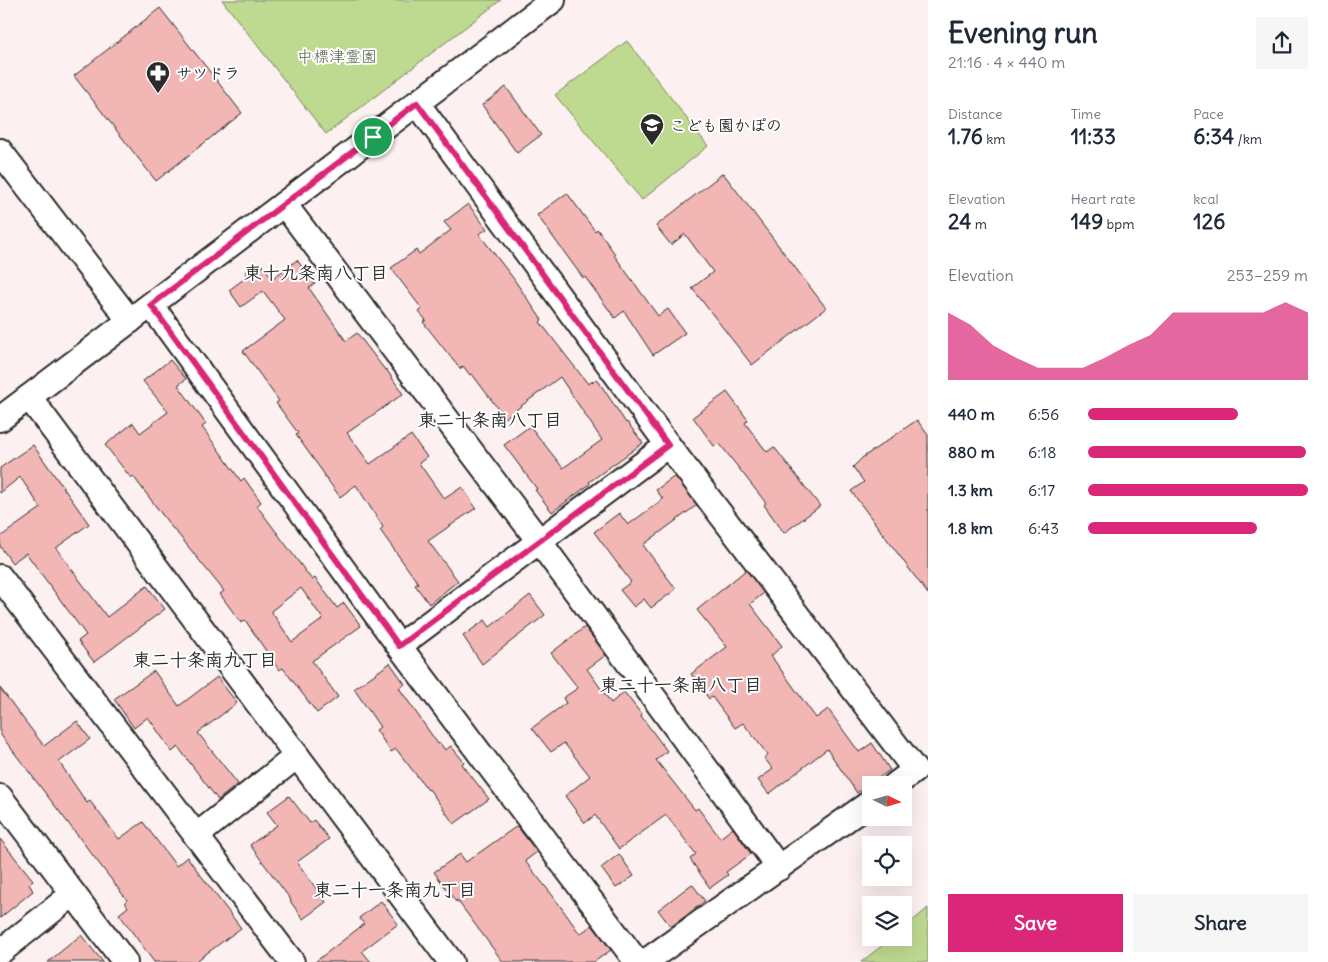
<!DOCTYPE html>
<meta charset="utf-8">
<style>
body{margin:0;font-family:Delius,"Klee One",sans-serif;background:#f6f6f7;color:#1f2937;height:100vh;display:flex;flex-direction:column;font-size:19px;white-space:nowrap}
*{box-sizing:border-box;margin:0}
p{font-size:16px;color:#747a83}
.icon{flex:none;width:28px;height:28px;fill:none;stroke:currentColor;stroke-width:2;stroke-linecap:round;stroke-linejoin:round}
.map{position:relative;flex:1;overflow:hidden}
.drawer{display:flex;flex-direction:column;background:#fff;width:400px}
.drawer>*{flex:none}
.needle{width:32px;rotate:95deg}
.controls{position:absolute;left:862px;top:776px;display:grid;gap:10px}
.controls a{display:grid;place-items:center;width:50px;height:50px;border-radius:0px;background:#fff;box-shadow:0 5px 20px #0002;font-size:25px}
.pin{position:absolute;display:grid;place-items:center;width:42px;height:42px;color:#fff;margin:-21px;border:2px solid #fff;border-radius:50%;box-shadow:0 1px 5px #0007}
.round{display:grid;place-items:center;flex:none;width:52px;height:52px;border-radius:0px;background:#f6f6f7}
.headline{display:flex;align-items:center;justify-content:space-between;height:85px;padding:0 20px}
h1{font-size:28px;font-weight:700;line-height:38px}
.metrics{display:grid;grid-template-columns:repeat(3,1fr);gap:8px;height:85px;padding:5px 20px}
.metrics div{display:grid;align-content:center}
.metrics b{font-size:21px;font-weight:700}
.metrics small{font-size:14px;font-weight:400}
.metrics p{font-size:14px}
.chart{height:140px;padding:10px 20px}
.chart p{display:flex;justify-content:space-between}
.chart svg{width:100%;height:90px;margin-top:5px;fill:#db2777;opacity:.7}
.action{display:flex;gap:10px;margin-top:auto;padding:10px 20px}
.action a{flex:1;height:58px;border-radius:0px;background:#db2777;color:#fff;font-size:20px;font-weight:700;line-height:58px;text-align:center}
.action a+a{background:#f6f6f7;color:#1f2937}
ul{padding:0 20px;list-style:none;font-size:16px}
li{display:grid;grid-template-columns:80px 60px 1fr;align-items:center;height:38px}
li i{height:12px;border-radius:6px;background:#db2777}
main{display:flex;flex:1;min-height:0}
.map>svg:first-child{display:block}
.green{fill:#bed990;stroke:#74825e}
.building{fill:#f2b6b4;stroke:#2b2b2b;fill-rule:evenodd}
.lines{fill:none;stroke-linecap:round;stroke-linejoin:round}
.minor-casing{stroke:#2b2b2b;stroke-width:28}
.minor{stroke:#fff;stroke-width:24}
.route-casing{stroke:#fff;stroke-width:10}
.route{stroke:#db2777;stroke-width:6}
.labels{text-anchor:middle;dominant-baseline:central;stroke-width:4;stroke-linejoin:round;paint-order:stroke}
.park-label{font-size:16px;fill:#575f49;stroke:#fff}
.poi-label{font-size:16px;font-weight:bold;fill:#2b2b2b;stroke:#fff;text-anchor:start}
.neighbourhood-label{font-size:18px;font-weight:bold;fill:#2b2b2b;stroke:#fff}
</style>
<main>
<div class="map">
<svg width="928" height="962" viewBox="0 0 928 962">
<rect width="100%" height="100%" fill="#fcf0f0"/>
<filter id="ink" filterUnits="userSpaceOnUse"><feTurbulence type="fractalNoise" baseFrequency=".02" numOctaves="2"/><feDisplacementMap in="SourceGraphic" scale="10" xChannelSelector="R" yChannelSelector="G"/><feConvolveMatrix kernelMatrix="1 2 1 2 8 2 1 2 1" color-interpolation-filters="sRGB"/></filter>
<g filter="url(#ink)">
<!-- green -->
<g class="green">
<path d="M 222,0 L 501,0 L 326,134 Z"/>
<path d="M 627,41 L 708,146 L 642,200 L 555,95 Z"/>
<path d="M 928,908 L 928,962 L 861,962 L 892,938 L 904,938 L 904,928 Z"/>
</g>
<!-- building -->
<g class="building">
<path d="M 160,8 L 242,113 L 156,181 L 74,76 Z"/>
<path d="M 506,87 L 541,135 L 517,153 L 482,105 Z"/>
<path d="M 723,173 L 826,308 L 752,365 L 692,288 L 713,272 L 685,234 L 671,245 L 656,226 Z"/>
<path d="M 567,193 L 595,231 L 597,229 L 615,254 L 614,255 L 658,316 L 668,309 L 685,333 L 653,355 L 624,311 L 615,318 L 585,277 L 583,278 L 537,215 Z"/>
<path d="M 468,204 L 487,229 L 479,234 L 513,278 L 542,320 L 540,322 L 588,384 L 597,379 L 626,423 L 627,422 L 643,443 L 589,482 L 590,484 L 552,512 L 535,490 L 537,489 L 504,445 L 530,426 L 563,468 L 602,440 L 560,377 L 505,418 L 472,374 L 470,375 L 463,366 L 460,369 L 423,322 L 426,320 L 419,312 L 422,309 L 391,268 L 416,250 L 419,254 L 451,230 L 444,222 Z"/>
<path d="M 297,260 L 315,284 L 309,288 L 346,341 L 357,333 L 385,370 L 386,369 L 403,394 L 347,433 L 370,464 L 411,435 L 427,457 L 419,463 L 444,499 L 462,487 L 476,508 L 428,541 L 458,581 L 429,604 L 415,585 L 418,583 L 380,530 L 383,527 L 356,485 L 340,497 L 324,475 L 325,475 L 296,435 L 298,433 L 276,403 L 279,401 L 243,351 L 285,320 L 263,291 L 241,307 L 229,290 L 248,276 L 245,272 L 259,262 L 273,278 Z"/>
<path d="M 170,360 L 186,379 L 178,385 L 206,424 L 202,427 L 241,481 L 244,478 L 261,502 L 257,506 L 312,580 L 315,578 L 337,608 L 344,603 L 361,626 L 312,661 L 338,697 L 317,713 L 283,668 L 279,670 L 245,620 L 241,623 L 220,594 L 224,591 L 174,529 L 173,529 L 133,476 L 131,478 L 105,445 L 133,423 L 140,433 L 168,412 L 143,381 ZM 301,588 L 323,619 L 292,642 L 271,611 Z"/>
<path d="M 727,392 L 748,420 L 745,423 L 767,452 L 774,447 L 820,506 L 784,533 L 764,505 L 766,503 L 719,443 L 714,446 L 693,417 Z"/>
<path d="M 917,420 L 928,435 L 928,594 L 851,491 L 864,482 L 853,467 L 862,458 Z"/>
<path d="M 33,445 L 89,524 L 56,548 L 107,617 L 147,586 L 165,609 L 94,662 L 78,641 L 86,635 L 26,553 L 12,563 L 0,546 L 0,537 L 41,508 L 20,477 L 0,493 L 0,468 Z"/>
<path d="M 675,476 L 697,505 L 643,545 L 676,589 L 651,608 L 644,599 L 634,607 L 620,590 L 631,582 L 594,532 L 619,513 L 628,525 L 663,499 L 656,490 Z"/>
<path d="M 746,570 L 764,593 L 750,604 L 782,646 L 771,656 L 816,718 L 828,709 L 859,752 L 872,743 L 890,770 L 857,793 L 827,749 L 769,794 L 758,780 L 773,769 L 764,758 L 768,755 L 743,723 L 735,728 L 712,697 L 709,699 L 691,674 L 727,647 L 697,610 Z"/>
<path d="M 530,595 L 545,615 L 482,664 L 463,636 L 485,620 L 490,627 Z"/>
<path d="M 585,627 L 606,655 L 587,669 L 611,703 L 624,692 L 642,715 L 641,716 L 667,751 L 656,760 L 695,810 L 698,808 L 720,838 L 733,828 L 751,854 L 726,872 L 728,875 L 710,888 L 690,859 L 696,854 L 666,815 L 619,849 L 595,815 L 585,823 L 565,796 L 590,776 L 564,743 L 551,752 L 532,728 L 566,703 L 563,698 L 578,688 L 551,653 Z"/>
<path d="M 390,663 L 405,684 L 399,688 L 438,744 L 440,743 L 445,750 L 451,746 L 464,762 L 462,764 L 489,799 L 454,824 L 429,789 L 428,790 L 396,749 L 391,752 L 376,730 L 380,727 L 354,689 Z"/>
<path d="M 154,671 L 179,706 L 217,677 L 237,703 L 198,733 L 238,784 L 218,800 L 178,747 L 172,752 L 148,717 L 134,728 L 114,699 Z"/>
<path d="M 0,688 L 44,746 L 77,721 L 90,739 L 59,762 L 87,803 L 90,801 L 119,839 L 143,822 L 176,866 L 187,857 L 241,928 L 195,962 L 154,962 L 119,914 L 128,907 L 125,902 L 127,900 L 0,734 Z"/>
<path d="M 289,796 L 310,823 L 314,820 L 329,839 L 297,862 L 326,902 L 303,919 L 290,901 L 291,900 L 250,845 L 277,825 L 267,812 Z"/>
<path d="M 517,826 L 537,852 L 525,861 L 553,896 L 580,934 L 592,925 L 611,950 L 594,962 L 503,962 L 457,900 L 456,902 L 434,872 L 460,854 L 466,862 Z"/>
<path d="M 0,839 L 33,880 L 29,884 L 33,891 L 0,918 Z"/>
<path d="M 619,854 L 634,876 L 616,888 L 601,868 Z"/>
<path d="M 692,884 L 705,901 L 671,927 L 658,910 Z"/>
<path d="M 381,901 L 398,924 L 362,951 L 371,962 L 315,962 L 364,924 L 359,918 Z"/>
<path d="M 81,935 L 103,962 L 48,962 Z"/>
</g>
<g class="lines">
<!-- minor casing -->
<g class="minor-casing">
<g id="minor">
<path d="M 417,103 L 668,445 L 915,770 L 895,785"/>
<path d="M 0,151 L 130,321"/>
<path d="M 284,204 L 539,541 L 779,868"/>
<path d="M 151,305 L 399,646 L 637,962"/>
<path d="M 29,397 L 451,962"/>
<path d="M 0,419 L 553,0"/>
<path d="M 0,577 L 292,962"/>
<path d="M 399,646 L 668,445"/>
<path d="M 0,797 L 125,962"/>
<path d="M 196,836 L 297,756"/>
<path d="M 0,952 L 73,894"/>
<path d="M 645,962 L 871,802"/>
</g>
</g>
<!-- minor -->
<use href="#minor" class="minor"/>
</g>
</g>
<g class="lines" filter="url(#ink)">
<!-- route casing -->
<g class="route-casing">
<path id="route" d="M 417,103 L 668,445 L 399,646 L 151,305 Z"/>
</g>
<!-- route -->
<use href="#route" class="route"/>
</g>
<!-- icons -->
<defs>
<g id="pharmacy-pin" transform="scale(1.25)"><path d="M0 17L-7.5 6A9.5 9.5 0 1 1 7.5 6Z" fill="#2b2b2b" stroke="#fff"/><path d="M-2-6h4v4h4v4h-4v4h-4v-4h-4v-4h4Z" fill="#fff"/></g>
<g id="school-pin" transform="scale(1.25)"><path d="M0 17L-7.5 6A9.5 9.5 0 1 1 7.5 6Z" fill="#2b2b2b" stroke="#fff"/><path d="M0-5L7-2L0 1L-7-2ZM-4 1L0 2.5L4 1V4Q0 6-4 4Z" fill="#fff"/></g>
</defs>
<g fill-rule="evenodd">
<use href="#pharmacy-pin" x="158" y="73"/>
<use href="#school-pin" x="652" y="125"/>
</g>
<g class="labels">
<!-- park labels -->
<g class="park-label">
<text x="337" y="56">中標津霊園</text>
</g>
<!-- poi labels -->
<g class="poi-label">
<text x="176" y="73">サツドラ</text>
<text x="670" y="125">こども園かぽの</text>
</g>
<!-- neighbourhood labels -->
<g class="neighbourhood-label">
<text x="316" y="272">東十九条南八丁目</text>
<text x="490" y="419">東二十条南八丁目</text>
<text x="205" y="659">東二十条南九丁目</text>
<text x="681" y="684">東二十一条南八丁目</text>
<text x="395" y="889">東二十一条南九丁目</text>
</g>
</g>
</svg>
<div class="controls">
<a><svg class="needle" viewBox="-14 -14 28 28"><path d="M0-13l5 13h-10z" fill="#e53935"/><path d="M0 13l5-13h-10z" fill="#747a83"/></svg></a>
<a><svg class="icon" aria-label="locate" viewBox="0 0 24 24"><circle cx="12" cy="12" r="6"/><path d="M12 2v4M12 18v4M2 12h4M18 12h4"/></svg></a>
<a><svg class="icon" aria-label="layers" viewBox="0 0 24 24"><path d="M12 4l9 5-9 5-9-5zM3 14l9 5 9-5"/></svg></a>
</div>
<div class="pin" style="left:373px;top:137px;background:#1e9e55"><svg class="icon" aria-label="arrive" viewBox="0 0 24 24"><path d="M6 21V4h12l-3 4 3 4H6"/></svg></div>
</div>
<section class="drawer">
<div class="headline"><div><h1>Evening run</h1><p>21:16 · 4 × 440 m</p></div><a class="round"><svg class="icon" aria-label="share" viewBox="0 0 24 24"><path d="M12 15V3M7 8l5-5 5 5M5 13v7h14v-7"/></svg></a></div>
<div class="metrics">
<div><p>Distance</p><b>1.76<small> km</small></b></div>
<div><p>Time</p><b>11:33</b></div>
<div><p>Pace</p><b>6:34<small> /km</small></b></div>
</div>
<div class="metrics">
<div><p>Elevation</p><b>24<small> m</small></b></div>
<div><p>Heart rate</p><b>149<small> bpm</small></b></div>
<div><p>kcal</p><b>126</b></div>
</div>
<div class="chart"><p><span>Elevation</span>253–259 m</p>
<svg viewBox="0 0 160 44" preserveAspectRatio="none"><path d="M0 44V11L10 17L20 27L30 33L40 38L50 38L60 38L70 33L80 27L90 22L100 11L110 11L120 11L130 11L140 11L150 6L160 11V44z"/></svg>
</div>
<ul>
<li><b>440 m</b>6:56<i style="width:68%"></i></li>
<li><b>880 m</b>6:18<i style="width:99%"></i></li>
<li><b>1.3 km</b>6:17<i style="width:100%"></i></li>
<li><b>1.8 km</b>6:43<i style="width:77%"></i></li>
</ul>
<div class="action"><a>Save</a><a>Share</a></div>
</section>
</main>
